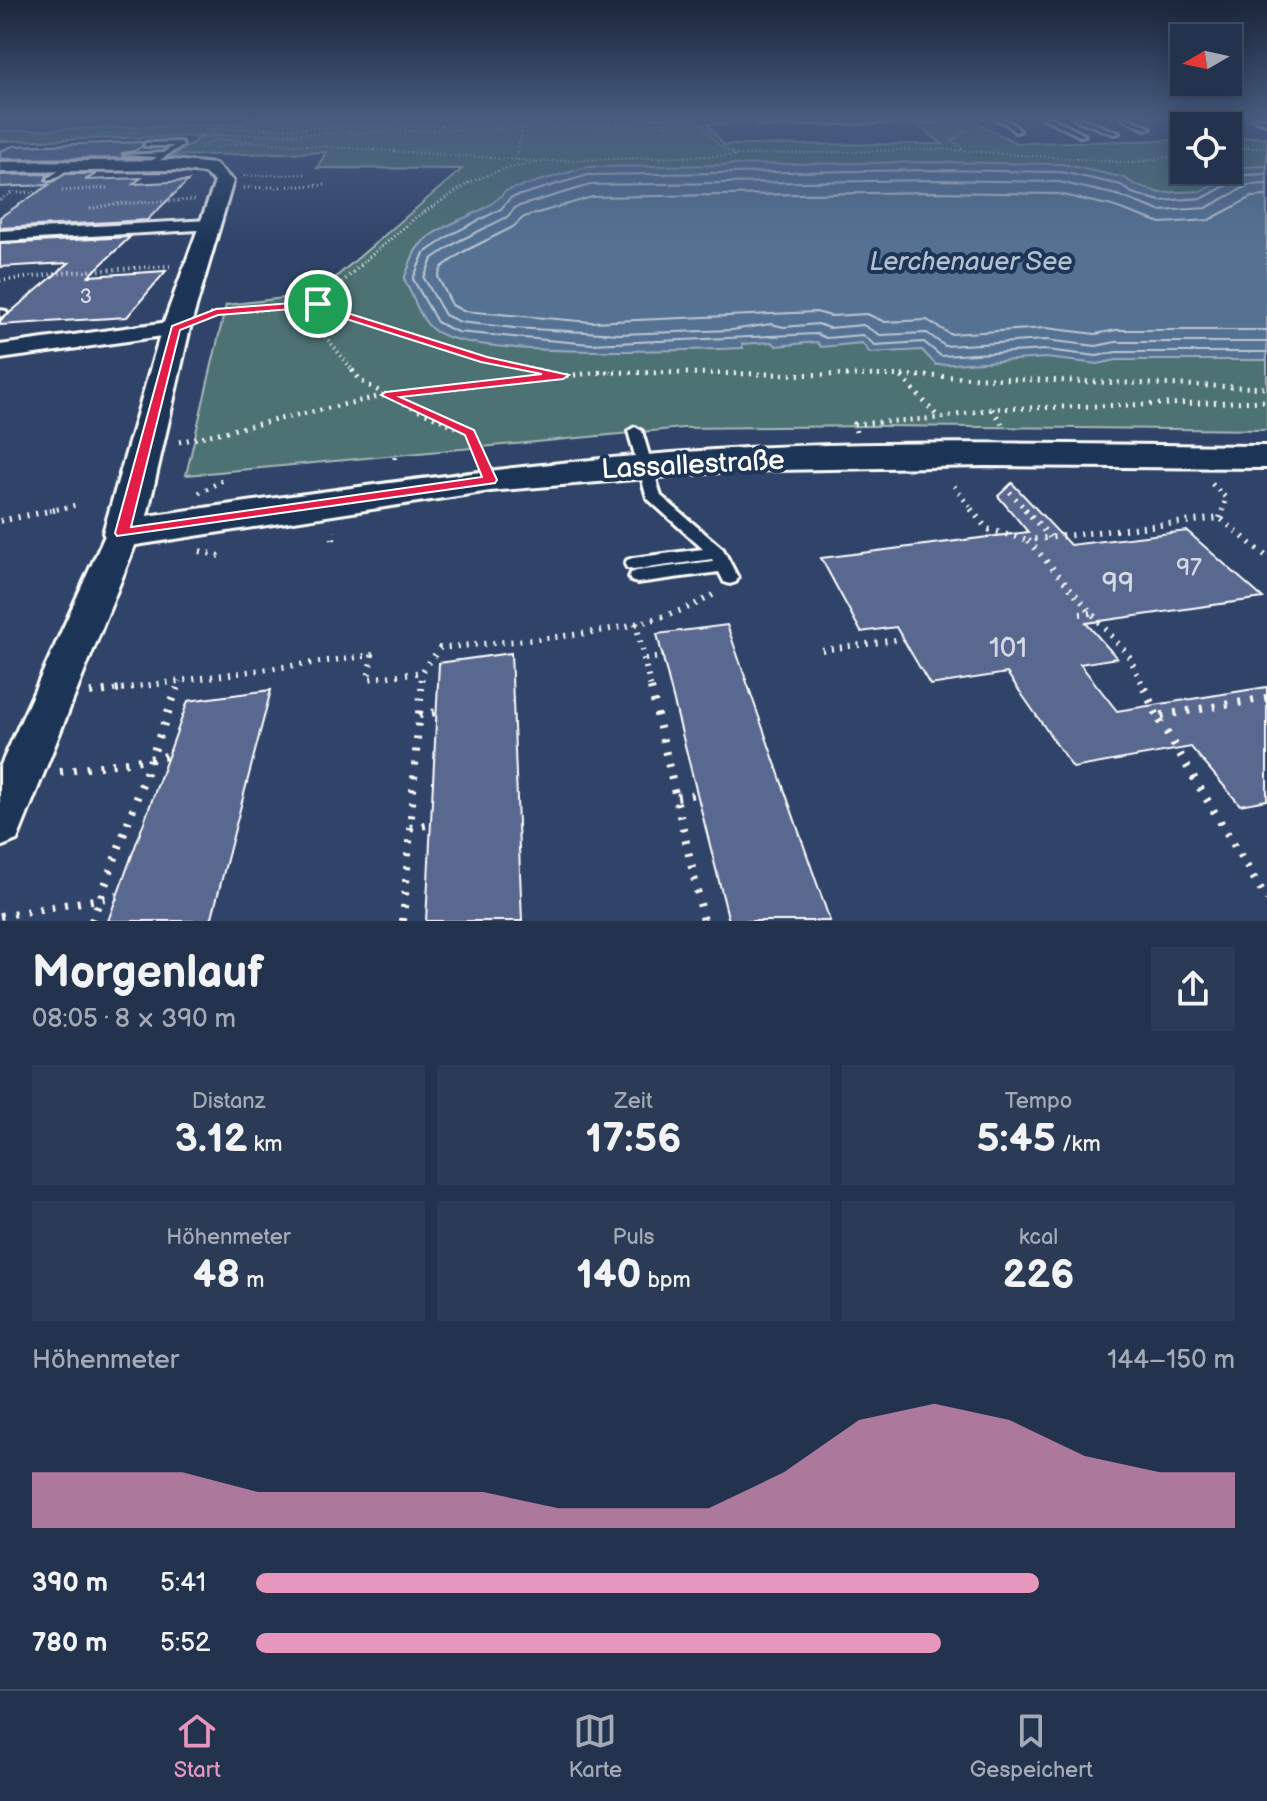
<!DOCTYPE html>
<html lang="de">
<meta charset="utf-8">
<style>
body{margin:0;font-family:"Balsamiq Sans",sans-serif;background:#2b3b55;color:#f1f3f6;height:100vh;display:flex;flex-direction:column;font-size:30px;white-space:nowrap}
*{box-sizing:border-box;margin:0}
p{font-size:26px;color:#a3aab6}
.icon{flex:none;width:44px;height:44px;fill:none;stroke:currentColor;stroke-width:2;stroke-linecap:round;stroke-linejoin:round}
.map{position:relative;height:921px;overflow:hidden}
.panel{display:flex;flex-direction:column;background:#23334e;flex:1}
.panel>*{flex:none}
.needle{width:52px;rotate:261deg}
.fabs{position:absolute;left:1170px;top:24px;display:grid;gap:16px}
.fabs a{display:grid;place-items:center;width:72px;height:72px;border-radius:0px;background:#23334e;box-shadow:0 4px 20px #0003,0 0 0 2px #404e66;font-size:40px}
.pin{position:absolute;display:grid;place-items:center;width:68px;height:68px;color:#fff;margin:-34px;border:4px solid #fff;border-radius:50%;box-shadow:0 2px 8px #0007}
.round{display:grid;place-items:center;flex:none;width:84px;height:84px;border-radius:0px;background:#2b3b55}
.headline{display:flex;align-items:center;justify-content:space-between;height:136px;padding:0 32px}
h1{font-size:44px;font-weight:800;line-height:60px}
.stats{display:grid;grid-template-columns:repeat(3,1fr);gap:12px;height:136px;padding:8px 32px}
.stats div{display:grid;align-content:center;border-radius:0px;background:#2b3b55;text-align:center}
.stats b{font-size:40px;font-weight:800}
.stats small{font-size:22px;font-weight:400}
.stats p{font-size:22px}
.chart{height:224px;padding:16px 32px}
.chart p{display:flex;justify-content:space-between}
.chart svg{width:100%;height:144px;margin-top:8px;fill:#e797bd;opacity:.7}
ul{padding:0 32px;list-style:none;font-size:26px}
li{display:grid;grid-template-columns:128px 96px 1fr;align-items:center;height:60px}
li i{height:20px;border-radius:10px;background:#e797bd}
.tabs{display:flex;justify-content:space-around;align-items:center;height:112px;border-top:2px solid #404e66;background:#23334e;font-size:22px;color:#a3aab6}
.tabs a{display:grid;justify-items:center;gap:4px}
.tabs .active{color:#e797bd}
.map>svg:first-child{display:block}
.green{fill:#4e7273;stroke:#a6b8b9;stroke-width:2;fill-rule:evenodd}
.water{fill:#567293;stroke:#9aaabe;stroke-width:2}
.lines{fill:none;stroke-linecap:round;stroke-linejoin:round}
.shore{stroke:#bbc7d4;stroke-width:2}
.building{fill:#58678f;stroke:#fff;stroke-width:2}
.service-casing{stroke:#fff;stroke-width:6}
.minor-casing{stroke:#fff;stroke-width:6}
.tertiary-casing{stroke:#fff;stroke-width:6}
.path-far5{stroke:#fff;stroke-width:2;stroke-dasharray:1 3;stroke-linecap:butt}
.path-far4{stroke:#fff;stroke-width:3;stroke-dasharray:1 3;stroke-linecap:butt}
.path-far3{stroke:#fff;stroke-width:4;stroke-dasharray:1 4;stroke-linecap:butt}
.path-far2{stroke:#fff;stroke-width:5;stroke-dasharray:2 6;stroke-linecap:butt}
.path-far1{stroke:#fff;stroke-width:6;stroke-dasharray:2 7;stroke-linecap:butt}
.path{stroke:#fff;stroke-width:8;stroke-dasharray:3 10;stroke-linecap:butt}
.service{fill:#1d3557;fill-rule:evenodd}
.minor{fill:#1d3557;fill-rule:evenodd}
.tertiary{fill:#1d3557;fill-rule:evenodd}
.route{fill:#e11d48;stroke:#fff;stroke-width:2;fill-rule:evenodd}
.labels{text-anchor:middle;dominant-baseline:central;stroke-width:8;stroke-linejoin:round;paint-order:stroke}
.far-number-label{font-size:20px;fill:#d5d9e3}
.number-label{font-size:24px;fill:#d5d9e3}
.far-water-label{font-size:26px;font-style:italic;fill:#b3c0ce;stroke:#1d3557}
.street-label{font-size:28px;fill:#fff;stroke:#1d3557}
.near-number-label{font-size:28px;fill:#d5d9e3}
</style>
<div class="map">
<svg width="1267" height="921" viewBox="0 0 1267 921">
<rect width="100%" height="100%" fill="#2f4468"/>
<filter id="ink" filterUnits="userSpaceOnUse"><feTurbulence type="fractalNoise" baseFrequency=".0125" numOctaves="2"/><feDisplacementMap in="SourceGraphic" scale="16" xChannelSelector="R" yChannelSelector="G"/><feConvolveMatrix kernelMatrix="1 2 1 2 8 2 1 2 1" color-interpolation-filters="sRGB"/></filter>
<g filter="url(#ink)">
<!-- green -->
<path class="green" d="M 253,118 L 968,118 L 1016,143 L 1184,140 L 1184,170 L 1228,170 L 1228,138 L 1267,137 L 1267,430 L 877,426 L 683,428 L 186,475 L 226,305 L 316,294 L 462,169 L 317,168 L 326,152 L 173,156 L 203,136 L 0,141 L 0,131 L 243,124 ZM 906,118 L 943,144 L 724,145 L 708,124 Z"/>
<!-- water -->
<path class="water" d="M 935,162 L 1062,164 L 1125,178 L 1135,185 L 1160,193 L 1201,191 L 1244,167 L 1267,166 L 1267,360 L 1116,360 L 1098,364 L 1046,358 L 936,365 L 922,350 L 870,353 L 862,343 L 821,347 L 817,342 L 776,346 L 773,342 L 742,344 L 743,348 C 690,350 464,360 431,328 C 419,317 412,293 404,279 C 408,270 411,258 416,250 C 434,222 485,218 505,191 L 587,167 Z"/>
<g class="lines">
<!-- shore -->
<g class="shore">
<path d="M 1267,174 L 1246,175 L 1203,198 L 1160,201 L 1132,193 L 1121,185 L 1061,172 L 935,170 L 588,175 L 510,198 L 501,209 L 452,234 L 424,253 L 413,279 L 437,322 L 457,332 L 591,344 L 817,334 L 826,338 L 862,335 L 875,345 L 924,342 L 941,356 L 1046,350 L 1097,356 L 1116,352 L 1267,352"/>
<path d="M 1267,184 L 1249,185 L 1206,208 L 1160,211 L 1117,195 L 1059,182 L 935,180 L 590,185 L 516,207 L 507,217 L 457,242 L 432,259 L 424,278 L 445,315 L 460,322 L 514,328 L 620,334 L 732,330 L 771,324 L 784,327 L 818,324 L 829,328 L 863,325 L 880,335 L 927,333 L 945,346 L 1046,340 L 1096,346 L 1116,342 L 1267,342"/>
<path d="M 1267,196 L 1252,197 L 1209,220 L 1161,223 L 1112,206 L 1058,194 L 935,192 L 592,197 L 524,217 L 513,227 L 463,252 L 442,267 L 438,277 L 452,305 L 463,311 L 591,322 L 816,312 L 831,316 L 867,314 L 885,322 L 927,320 L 950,334 L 1046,328 L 1096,334 L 1116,330 L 1267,330"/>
</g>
</g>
<!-- building -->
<g class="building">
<path d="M 143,142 L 141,147 L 134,151 L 122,153 L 123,158 L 0,159 L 0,151 L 13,146 Z"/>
<path d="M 48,174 L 45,180 L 48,183 L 66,174 L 96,174 L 85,180 L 141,178 L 133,184 L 188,181 L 147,220 L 0,228 L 0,217 L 49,185 L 0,187 L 0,175 Z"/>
<path d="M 130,237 L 89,276 L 166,271 L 127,317 L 0,325 L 0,321 L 69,263 L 0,267 L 0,244 Z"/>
<path d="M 1012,483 L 1070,545 L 1187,531 L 1263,598 L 1086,623 L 1117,658 L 1080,664 L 1117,711 L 1267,687 L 1267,800 L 1240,805 L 1191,747 L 1073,768 L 1007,673 L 930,685 L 896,627 L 861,632 L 821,558 L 1028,532 L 998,496 Z"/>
<path d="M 727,625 L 830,921 L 729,921 L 657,634 Z"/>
<path d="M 511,653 L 522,921 L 426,921 L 439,663 Z"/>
<path d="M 271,690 L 211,921 L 108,921 L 188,701 Z"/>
</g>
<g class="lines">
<!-- service casing -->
<g class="service-casing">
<g id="service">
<path d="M 995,118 C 1006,118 1013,123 1020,131 L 1015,132 L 1007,124 Z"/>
<path d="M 1044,118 L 1051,118 L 1085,135 L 1080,136 Z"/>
<path d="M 1072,118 L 1080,118 L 1119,133 L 1114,134 Z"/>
<path d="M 1121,118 L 1128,118 L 1151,128 L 1146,129 Z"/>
<path d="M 1185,118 L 1193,118 L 1216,126 L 1207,126 Z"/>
<path d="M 1252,118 L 1267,119 L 1267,123 L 1253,119 Z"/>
<path d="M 181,142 L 183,145 L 149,167 L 147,164 L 157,157 L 124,155 L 163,153 L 174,146 L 144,146 L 146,143 Z"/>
<path d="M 68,165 L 73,166 L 52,180 L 48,180 L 48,178 Z"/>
<path d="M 0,310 L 6,311 L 7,313 L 0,317 Z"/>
<path d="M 635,427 L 642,431 L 661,496 L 723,549 L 738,578 L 736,582 L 730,584 L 724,582 L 719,572 L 637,583 L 631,581 L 629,577 L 631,573 L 637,571 L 713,561 L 712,559 L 633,570 L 627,568 L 625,564 L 627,560 L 633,558 L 703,549 L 647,498 L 628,431 Z"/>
</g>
</g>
<!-- minor casing -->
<g class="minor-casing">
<g id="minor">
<path d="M 764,118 L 943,118 L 937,121 L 760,125 L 758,122 Z"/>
<path d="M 210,220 L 219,225 L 216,229 L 0,241 L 0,231 Z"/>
<path d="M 176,321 L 184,323 L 187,328 L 184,333 L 0,359 L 0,345 Z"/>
<path d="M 123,522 L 135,525 L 140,533 L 17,840 L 0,847 L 0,767 L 106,533 L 111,525 Z"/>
</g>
</g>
<!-- tertiary casing -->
<g class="tertiary-casing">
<path id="tertiary" d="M 173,160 L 215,164 L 233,181 L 190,328 L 147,516 C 341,489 534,461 729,449 C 908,439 1088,445 1267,446 L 1267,468 L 984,466 L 731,471 L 490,491 L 123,547 L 109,543 L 103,533 L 162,328 L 215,182 L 204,173 L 173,170 L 0,172 L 0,162 Z"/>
</g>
<!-- path-far5 -->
<g class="path-far5">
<path d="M 703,125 L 716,143 L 736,156"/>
<path d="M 216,127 L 234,122"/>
<path d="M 265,129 L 269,118"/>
<path d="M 189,130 L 698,121"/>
<path d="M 89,136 L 139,132"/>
<path d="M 193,136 L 747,123"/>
<path d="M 0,141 L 127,138"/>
<path d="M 201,148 L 216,139 L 535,161"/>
<path d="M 213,148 L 243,143"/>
<path d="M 1228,148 L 1267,148"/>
<path d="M 962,149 L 953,141 L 966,130 L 966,118"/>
<path d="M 515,160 L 523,128"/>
<path d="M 244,176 L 306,174"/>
<path d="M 468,183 L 503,169 L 548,161 L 939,149 L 1132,163 L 1184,154"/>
</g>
<!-- path-far4 -->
<g class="path-far4">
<path d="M 244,188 L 326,185"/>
<path d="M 62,191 L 107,188"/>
<path d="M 10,193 L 40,192"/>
<path d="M 0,200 L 12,192"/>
<path d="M 90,209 L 113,204 L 195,200"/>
<path d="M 360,265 L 415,218 L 472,181"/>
</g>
<!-- path-far3 -->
<g class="path-far3">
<path d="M 0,281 L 70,272 L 170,266"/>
<path d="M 210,314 L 318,304 L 485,360 L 548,372"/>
<path d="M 354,372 L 313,321 L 318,304 L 363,263"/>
<path d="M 600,372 L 619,372"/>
</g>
<!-- path-far2 -->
<g class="path-far2">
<path d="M 352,370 L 361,381 L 386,395 L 602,372 L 927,376 L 1267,388"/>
<path d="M 537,370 L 557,374"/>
<path d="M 902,377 L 939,418"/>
<path d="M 1002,424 L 992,409 L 1267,401"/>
<path d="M 856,432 L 854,424 L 939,418 L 992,409"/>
<path d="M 179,442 L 386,395 L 470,433 L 480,457"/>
<path d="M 395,457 L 395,463"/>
<path d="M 1212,484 L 1226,498 L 1222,511"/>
<path d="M 954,486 L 973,511"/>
<path d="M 1010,492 L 1027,511"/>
<path d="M 199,493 L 223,480"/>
<path d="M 49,511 L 76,505"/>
</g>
<!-- path-far1 -->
<g class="path-far1">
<path d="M 971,509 L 987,529 L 1028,540"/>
<path d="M 1025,509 L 1050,537"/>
<path d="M 1220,518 L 1223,509"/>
<path d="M 0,521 L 59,509"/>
<path d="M 333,540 L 334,531"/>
<path d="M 200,551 L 224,557"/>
<path d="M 1080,614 L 1091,613"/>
<path d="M 636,623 L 651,690"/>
<path d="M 822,650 L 903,639"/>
<path d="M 645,659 L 664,657"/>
<path d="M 113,690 L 372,655 L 368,679 L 422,672 L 440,648 C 522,639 646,637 716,593"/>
<path d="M 177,690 L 180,681"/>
<path d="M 421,690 L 422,672"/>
<path d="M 1145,690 L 1129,656 L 1028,540 L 1220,518 L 1267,557"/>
</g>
<!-- path -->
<g class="path">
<path d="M 651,688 L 704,921"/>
<path d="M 1144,688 L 1157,716"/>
<path d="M 90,693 L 128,688"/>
<path d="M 1267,698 L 1157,716 L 1267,900"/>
<path d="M 419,715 L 437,712"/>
<path d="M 60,772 L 168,756"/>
<path d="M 677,797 L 697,794"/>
<path d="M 410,828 L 431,824"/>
<path d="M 0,916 L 117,896"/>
<path d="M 92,921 L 177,688"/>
<path d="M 403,921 L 421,688"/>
</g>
<!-- service -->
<use href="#service" class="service"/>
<!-- minor -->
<use href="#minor" class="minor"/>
<!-- tertiary -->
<use href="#tertiary" class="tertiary"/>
</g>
</g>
<!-- sky -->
<linearGradient id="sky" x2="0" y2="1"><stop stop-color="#1a2539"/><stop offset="0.48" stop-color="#475c80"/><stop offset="1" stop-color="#475c80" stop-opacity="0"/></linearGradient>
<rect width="1267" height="247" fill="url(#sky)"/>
<!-- route -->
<path class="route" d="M 318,301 L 344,312 L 487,357 L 569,375 L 563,379 L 400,397 L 474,430 L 497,480 L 495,483 L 117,536 L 115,533 L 172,326 L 216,309 ZM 317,307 L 337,316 L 481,362 L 542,374 L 386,392 L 381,395 L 465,435 L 482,477 L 131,527 L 180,330 L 218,315 Z"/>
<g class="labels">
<!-- far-number labels -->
<g class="far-number-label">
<text x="86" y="297">3</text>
</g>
<!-- number labels -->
<g class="number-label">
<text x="1189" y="567">97</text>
</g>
<!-- far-water labels -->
<g class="far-water-label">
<text x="971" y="262">Lerchenauer See</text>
</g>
<!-- street labels -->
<g class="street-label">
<text transform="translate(693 465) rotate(-3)">Lassallestraße</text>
</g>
<!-- near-number labels -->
<g class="near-number-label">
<text x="1118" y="583">99</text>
<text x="1008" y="648">101</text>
</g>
</g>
</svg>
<div class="fabs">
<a><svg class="needle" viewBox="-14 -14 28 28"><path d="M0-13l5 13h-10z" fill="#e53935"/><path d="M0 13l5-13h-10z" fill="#a3aab6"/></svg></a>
<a><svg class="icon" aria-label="locate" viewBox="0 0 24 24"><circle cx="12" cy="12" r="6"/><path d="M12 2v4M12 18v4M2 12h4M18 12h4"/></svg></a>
</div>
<div class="pin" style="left:318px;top:304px;background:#1e9e55"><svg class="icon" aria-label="arrive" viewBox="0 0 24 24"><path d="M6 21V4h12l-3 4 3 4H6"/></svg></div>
</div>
<section class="panel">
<div class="headline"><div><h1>Morgenlauf</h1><p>08:05 · 8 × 390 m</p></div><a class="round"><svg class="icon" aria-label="share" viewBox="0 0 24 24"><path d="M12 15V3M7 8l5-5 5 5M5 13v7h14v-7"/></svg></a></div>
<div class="stats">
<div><p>Distanz</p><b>3.12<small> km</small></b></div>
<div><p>Zeit</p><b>17:56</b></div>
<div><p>Tempo</p><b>5:45<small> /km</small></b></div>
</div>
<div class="stats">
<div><p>Höhenmeter</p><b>48<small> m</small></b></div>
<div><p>Puls</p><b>140<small> bpm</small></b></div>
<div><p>kcal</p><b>226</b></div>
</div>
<div class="chart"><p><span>Höhenmeter</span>144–150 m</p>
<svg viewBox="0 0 160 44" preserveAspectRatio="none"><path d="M0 44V27L10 27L20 27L30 33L40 33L50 33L60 33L70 38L80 38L90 38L100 27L110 11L120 6L130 11L140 22L150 27L160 27V44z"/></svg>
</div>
<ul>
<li><b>390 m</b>5:41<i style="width:80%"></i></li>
<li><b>780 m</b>5:52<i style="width:70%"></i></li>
</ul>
</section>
<nav class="tabs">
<a class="active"><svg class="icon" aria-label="home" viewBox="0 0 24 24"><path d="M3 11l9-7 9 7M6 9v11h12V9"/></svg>Start</a>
<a><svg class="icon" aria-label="map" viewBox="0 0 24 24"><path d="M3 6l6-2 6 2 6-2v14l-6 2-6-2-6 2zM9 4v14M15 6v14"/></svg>Karte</a>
<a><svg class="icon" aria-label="saved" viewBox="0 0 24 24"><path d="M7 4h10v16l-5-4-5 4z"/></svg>Gespeichert</a>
</nav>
